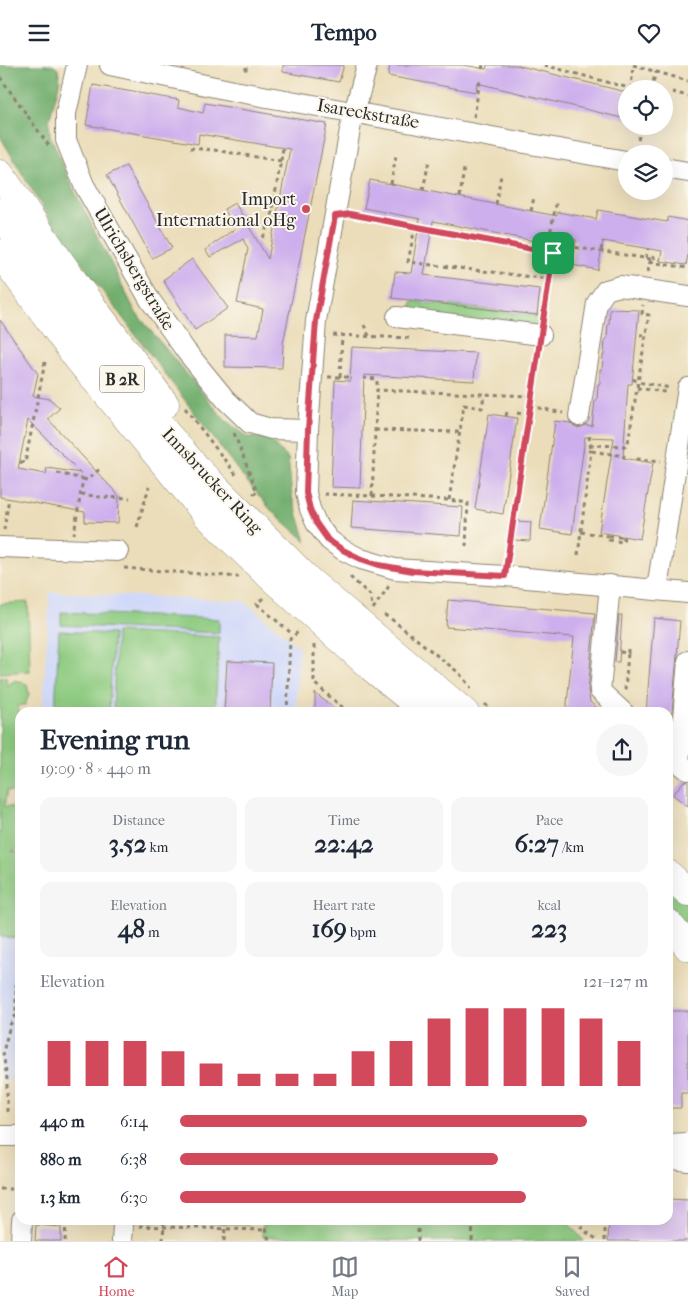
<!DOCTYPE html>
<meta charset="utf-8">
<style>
body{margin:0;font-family:"IM FELL French Canon",serif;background:#f6f6f7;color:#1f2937;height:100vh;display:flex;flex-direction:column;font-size:19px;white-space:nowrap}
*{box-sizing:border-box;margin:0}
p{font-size:16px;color:#747a83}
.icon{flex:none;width:28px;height:28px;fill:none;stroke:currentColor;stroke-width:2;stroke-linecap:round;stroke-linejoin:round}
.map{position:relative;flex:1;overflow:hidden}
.drawer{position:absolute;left:15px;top:642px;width:658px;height:518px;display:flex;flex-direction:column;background:#fff;border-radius:15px;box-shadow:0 5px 20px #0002}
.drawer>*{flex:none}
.tools{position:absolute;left:618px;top:15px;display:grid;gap:10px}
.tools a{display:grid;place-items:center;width:55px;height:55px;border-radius:50%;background:#fff;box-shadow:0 5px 20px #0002;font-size:25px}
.pin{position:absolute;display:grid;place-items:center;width:42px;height:42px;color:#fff;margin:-21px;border-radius:10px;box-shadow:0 2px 8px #0006}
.round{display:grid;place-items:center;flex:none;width:52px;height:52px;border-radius:26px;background:#f6f6f7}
.headline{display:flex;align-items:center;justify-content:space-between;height:85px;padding:0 25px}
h1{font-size:28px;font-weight:700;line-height:38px}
.stats{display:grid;grid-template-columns:repeat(3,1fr);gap:8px;height:85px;padding:5px 25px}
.stats div{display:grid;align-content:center;border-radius:12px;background:#f6f6f7;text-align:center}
.stats b{font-size:25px;font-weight:700}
.stats small{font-size:14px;font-weight:400}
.stats p{font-size:14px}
.chart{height:140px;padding:10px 25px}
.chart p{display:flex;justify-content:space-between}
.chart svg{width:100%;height:90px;margin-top:5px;stroke:#d1495b;stroke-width:6}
ul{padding:0 25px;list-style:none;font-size:16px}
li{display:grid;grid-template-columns:80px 60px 1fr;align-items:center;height:38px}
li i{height:12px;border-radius:6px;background:#d1495b}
header{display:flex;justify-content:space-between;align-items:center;height:65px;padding:0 25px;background:#fff;font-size:22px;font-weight:700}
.tabs{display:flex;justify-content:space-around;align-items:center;height:70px;border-top:1px solid #e0e1e3;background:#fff;font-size:14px;color:#747a83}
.tabs a{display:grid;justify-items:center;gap:2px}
.tabs .selected{color:#d1495b}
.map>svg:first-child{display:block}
.built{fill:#d1d9f9}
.green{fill:#8dcb80;stroke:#5c7b56}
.forest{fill:#72af6e;stroke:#4e6d4c}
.building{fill:#ceafed;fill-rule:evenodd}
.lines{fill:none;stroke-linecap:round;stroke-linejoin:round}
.minor-casing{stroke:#8b8472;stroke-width:22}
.highway-casing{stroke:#8b8472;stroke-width:29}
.path{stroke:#8b8472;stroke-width:3;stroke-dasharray:4 4;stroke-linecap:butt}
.minor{stroke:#fff;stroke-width:20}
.highway{stroke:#fff;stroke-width:28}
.route-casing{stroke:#fff;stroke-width:10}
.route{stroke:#d1495b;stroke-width:6}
.poi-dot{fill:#d1495b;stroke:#fbf7ec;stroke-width:2}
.labels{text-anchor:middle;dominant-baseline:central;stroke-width:4;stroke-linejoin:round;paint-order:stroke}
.shield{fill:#fbf7ec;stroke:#696865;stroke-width:1}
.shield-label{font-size:16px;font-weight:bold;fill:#2b2b2b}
.street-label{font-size:18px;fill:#2b2b2b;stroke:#fbf7ec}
.poi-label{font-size:18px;fill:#2b2b2b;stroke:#fbf7ec;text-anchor:end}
</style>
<header><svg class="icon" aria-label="menu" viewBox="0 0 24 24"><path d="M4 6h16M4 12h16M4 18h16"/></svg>Tempo<svg class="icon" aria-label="heart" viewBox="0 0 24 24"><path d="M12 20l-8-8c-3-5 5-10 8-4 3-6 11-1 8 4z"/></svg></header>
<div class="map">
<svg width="688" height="1176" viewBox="0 0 688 1176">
<rect width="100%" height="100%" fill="#fbf7ec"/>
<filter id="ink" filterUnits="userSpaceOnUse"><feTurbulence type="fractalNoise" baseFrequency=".02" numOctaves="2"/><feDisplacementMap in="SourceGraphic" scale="10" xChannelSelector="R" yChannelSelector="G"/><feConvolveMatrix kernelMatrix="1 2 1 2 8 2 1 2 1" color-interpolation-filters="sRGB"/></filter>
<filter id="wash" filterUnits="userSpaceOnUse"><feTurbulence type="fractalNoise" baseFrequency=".0096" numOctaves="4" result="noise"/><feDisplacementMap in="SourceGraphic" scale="20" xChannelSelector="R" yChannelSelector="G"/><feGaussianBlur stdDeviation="1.12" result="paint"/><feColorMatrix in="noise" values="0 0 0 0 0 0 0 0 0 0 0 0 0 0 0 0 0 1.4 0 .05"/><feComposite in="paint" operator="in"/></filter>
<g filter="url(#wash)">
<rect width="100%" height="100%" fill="#ebddb9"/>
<!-- built -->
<g class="built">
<path d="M 50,527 L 244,536 L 299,582 L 296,647 L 42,648 Z"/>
<path d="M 0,872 L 20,873 L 20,1026 L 19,1026 L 18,1015 L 0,1014 Z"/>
</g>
<!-- green -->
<g class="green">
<path d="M 412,236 L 539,251 L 538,263 L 410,248 Z"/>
<path d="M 28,537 L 30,606 L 0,608 L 0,539 Z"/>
<path d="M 61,547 L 219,554 L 219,568 L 61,560 Z"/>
<path d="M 59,566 L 113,569 L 109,647 L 55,647 Z"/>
<path d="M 116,567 L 219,572 L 215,647 L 113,647 Z"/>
<path d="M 0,612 L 6,612 L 7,621 L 15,615 L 27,619 L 29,630 L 25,640 L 17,641 L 20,649 L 18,666 L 20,666 L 20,727 L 7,726 L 4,741 L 20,743 L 20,783 L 12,786 L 20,788 L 20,873 L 0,872 Z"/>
<path d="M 668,821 L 688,839 L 688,861 L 668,839 Z"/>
<path d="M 112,1155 L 250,1155 L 249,1159 Z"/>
<path d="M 263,1155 L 565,1155 L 584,1176 L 434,1176 L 263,1172 Z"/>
</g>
<!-- forest -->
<path class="forest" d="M 0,0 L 52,0 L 58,4 L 60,16 L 49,56 L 50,70 L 73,123 L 136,248 L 225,355 L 248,372 L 268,373 L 288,393 L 292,432 L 306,476 L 270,444 L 240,408 L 54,162 L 4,78 L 0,71 Z"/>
<g id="blocks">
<!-- building -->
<g class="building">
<path d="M 283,0 L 344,0 L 339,17 L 283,7 Z"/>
<path d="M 390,0 L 463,0 L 486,4 L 487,0 L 516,0 L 626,27 L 626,54 L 477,18 L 476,27 L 388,11 Z"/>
<path d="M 93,20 L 179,35 L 178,42 L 203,48 L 205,38 L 327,59 L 283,279 L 282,303 L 225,302 L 225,270 L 258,271 L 263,244 L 237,238 L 248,184 L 243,174 L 210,192 L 205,185 L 236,163 L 224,144 L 235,138 L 268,194 L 290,84 L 199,69 L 198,79 L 86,60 Z"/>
<path d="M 126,101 L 172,183 L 152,193 L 107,110 Z"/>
<path d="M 370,115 L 557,151 L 558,147 L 596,154 L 598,145 L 667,157 L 668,152 L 688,156 L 688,190 L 686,200 L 660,196 L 662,186 L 603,176 L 598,205 L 572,200 L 576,175 L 546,170 L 545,178 L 433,156 L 424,210 L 540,224 L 537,250 L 392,233 L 395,207 L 411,208 L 420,154 L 364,143 Z"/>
<path d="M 192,194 L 228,243 L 195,265 L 163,215 Z"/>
<path d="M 610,244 L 639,245 L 632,319 L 628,319 L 623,393 L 653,398 L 640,474 L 599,467 L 614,373 L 585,372 L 572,469 L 540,464 L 555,356 L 570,358 L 578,363 L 586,360 L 592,361 L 595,335 L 597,335 L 598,319 L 600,319 L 600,304 L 602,304 L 603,290 L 604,290 L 605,274 L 607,274 L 608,259 L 609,259 Z"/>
<path d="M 0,255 L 38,309 L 33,331 L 50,334 L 60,343 L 48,354 L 119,431 L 118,458 L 85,457 L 85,447 L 0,432 ZM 28,355 L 81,408 L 47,403 L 46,409 L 18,404 Z"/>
<path d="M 352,282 L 476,288 L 474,316 L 364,310 L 360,423 L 331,422 L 335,315 L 350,316 Z"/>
<path d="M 489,349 L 517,353 L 503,449 L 475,444 Z"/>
<path d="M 353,435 L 463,442 L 461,471 L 351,463 Z"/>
<path d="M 516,456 L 531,457 L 530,476 L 514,475 Z"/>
<path d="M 448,535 L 595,548 L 588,625 L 590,637 L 603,648 L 566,648 L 574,572 L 446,562 Z"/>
<path d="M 619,550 L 622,550 L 619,597 L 615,597 Z"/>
<path d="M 654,553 L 680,556 L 672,648 L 646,648 Z"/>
<path d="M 227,596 L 272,598 L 270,648 L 224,648 Z"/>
<path d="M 315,628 L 340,648 L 315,648 Z"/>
<path d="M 684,716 L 688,717 L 688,741 L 673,730 Z"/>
<path d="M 668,946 L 688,946 L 688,1028 L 681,1028 L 681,1043 L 668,1043 Z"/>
<path d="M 668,1134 L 688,1135 L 688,1176 L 608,1176 L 609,1155 L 668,1155 Z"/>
<path d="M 36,1160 L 61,1162 L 61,1176 L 35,1176 Z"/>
</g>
</g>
</g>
<g filter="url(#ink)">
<use href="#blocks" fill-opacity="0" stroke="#8b8472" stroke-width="1"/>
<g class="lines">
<!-- minor casing -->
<g class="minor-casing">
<g id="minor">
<path d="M 77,0 L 66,48 L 66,75 L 84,120 L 150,235 L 186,286 L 226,335 L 250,358 L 271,364 L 308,365"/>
<path d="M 110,0 L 234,26 L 626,96"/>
<path d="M 367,0 L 351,59 L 316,256 L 308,365 L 306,428 L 310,444 L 316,458 L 329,475 L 343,485 L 361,494 L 395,504 L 505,511 L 688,528"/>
<path d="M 664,103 L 688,107"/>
<path d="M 397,252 L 541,270"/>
<path d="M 579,351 L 597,238 L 606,225 L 620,221 L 688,231"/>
<path d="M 0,482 L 118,486"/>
<path d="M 610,520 L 600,626 L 624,648"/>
<path d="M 657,524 L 688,323"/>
<path d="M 688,596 L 679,698 L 688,705"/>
<path d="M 0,1071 L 20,1071"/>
<path d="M 668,1079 L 688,1078"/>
<path d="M 668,1093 L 688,1096"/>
<path d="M 21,1176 L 22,1155"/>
<path d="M 122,1176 L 123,1161"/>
</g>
</g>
<!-- highway casing -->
<g class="highway-casing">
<g id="highway">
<path d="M 0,109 L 77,221 L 165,339"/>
<path d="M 0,147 L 73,253 L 153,353 L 200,407 L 309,516 L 465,648"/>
<path d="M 0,188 L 78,294 L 207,450 L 261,503 L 371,602 L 427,648"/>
<path d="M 668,809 L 688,827"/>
<path d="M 668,858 L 688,882"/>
</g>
</g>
<!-- path -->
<g class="path">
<path d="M 544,0 L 633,24"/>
<path d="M 633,0 L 688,16"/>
<path d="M 482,4 L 483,0"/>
<path d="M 246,6 L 246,1"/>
<path d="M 0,12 L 49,81"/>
<path d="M 631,24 L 633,1"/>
<path d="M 651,24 L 656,7"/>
<path d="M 672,27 L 688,31"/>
<path d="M 474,52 L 480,15"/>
<path d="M 638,75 L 642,61"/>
<path d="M 190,83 L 214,85 L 281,96"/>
<path d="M 391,119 L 396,90"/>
<path d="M 423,125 L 429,96"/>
<path d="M 460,132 L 464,103"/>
<path d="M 496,139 L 501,110"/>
<path d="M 531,146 L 534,132"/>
<path d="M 353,150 L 553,188"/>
<path d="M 415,162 L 408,197 L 549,214"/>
<path d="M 263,173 L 272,148 L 283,83"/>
<path d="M 552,179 L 651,194"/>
<path d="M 601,185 L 603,176"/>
<path d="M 646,193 L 648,184"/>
<path d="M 650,197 L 688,203"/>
<path d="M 648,207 L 651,192 L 661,194"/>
<path d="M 543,253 L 553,188 L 550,169 L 557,135"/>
<path d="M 364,260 L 369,271"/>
<path d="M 333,270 L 411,273"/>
<path d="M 640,270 L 645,270"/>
<path d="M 328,312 L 350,312"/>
<path d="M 340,312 L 342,270"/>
<path d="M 363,313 L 377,314 L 377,325"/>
<path d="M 633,314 L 638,317 L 671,323"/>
<path d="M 637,323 L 665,327 L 666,322"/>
<path d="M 531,331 L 538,286"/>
<path d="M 530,341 L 563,348"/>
<path d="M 185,343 L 237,411"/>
<path d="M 517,348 L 528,350"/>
<path d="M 506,351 L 507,347"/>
<path d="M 375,365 L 460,367"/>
<path d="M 234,368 L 257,427 L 252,430"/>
<path d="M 589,371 L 591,386 L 624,391 L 623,393"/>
<path d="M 590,380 L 625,381 L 628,378 L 649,250 L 642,249 L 643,240"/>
<path d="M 637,395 L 638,394 L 661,396"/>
<path d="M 20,397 L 25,398 L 45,297"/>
<path d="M 57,408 L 83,414 L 74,469"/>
<path d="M 83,414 L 87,415 L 102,402"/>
<path d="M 81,429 L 100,432 L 130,433"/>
<path d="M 324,429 L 372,431 L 377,325 L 531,331 L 507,496"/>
<path d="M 372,431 L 449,435 L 468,438 L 466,481"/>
<path d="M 449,435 L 464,340 L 482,343 L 484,330"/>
<path d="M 137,462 L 149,422"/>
<path d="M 4,465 L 9,433"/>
<path d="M 581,467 L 609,471 L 609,475 L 623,477 L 624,471"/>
<path d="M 609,471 L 620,472 L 620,470"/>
<path d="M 578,490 L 591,386 L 583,386"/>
<path d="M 124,503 L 239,512"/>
<path d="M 350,512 L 370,530 L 372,540"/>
<path d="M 263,533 L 257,539 L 290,567"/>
<path d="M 373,544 L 389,521"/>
<path d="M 384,550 L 390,553 L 459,608 L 471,623"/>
<path d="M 314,580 L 314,618 L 349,648"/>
<path d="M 620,587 L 628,588 L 628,582"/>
<path d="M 625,625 L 628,588"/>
<path d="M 485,639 L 494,648"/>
<path d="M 287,648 L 290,574 L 299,566"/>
<path d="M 7,1047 L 7,1014 L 3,987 L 10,960 L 16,950 L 16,919"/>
<path d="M 0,1124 L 20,1124"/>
<path d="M 264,1155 L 269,1176"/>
<path d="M 575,1155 L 585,1166 L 599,1176"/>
<path d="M 39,1157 L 107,1160"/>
<path d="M 139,1161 L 265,1165"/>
<path d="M 65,1176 L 66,1155"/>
<path d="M 163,1176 L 164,1155"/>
<path d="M 224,1176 L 225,1163"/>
<path d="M 418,1176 L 418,1155"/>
<path d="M 472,1176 L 473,1155"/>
<path d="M 605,1176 L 605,1155"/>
</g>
<!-- minor -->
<use href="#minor" class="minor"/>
<!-- highway -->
<use href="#highway" class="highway"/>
</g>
</g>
<g class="lines" filter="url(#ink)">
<!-- route casing -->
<g class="route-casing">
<path id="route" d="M 350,149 L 553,188 L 505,511 L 413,506 L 379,500 L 361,494 L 343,485 L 328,475 L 316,458 L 310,444 L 306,428 L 308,365 L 316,256 L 335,151 Z"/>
</g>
<!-- route -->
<use href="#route" class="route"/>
</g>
<!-- markers -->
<circle class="poi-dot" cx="306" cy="144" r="5"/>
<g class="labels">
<!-- shield labels -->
<rect class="shield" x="99.5" y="300.5" width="45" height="27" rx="4"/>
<g class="shield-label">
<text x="122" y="314">B 2R</text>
</g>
<!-- street labels -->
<g class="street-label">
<text transform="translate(368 49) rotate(10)">Isareckstraße</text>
<text transform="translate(134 204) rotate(59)">Ulrichsbergstraße</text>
<text transform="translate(212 416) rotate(47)">Innsbrucker Ring</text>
</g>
<!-- poi labels -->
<g class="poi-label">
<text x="296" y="134">Import<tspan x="296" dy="21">International oHg</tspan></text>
</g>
</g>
</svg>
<div class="tools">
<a><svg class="icon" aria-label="locate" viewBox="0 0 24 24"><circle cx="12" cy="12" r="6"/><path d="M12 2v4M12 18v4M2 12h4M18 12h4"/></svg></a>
<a><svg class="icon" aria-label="layers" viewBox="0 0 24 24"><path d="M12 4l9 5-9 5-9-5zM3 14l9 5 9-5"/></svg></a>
</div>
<div class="pin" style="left:553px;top:188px;background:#1e9e55"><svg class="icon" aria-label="arrive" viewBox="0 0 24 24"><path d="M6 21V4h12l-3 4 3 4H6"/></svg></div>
<section class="drawer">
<div class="headline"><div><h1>Evening run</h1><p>19:09 · 8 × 440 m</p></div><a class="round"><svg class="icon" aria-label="share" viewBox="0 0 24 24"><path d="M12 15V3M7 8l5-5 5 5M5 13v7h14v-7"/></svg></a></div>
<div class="stats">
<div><p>Distance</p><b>3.52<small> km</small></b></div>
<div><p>Time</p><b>22:42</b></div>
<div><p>Pace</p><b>6:27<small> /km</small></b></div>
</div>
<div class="stats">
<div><p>Elevation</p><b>48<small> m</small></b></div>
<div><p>Heart rate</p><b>169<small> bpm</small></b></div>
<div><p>kcal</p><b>223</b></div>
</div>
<div class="chart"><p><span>Elevation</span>121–127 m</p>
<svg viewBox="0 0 160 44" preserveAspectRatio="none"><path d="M5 44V22M15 44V22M25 44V22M35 44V27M45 44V33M55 44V38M65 44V38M75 44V38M85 44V27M95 44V22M105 44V11M115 44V6M125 44V6M135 44V6M145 44V11M155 44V22"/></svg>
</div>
<ul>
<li><b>440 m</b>6:14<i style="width:87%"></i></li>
<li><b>880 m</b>6:38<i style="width:68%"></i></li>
<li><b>1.3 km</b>6:30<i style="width:74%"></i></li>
</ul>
</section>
</div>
<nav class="tabs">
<a class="selected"><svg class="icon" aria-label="home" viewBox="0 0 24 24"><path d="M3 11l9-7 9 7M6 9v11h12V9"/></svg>Home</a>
<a><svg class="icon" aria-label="map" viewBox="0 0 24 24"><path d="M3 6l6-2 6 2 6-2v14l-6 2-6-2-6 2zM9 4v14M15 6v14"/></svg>Map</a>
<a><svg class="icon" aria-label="saved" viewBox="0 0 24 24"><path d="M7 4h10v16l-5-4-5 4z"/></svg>Saved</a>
</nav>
